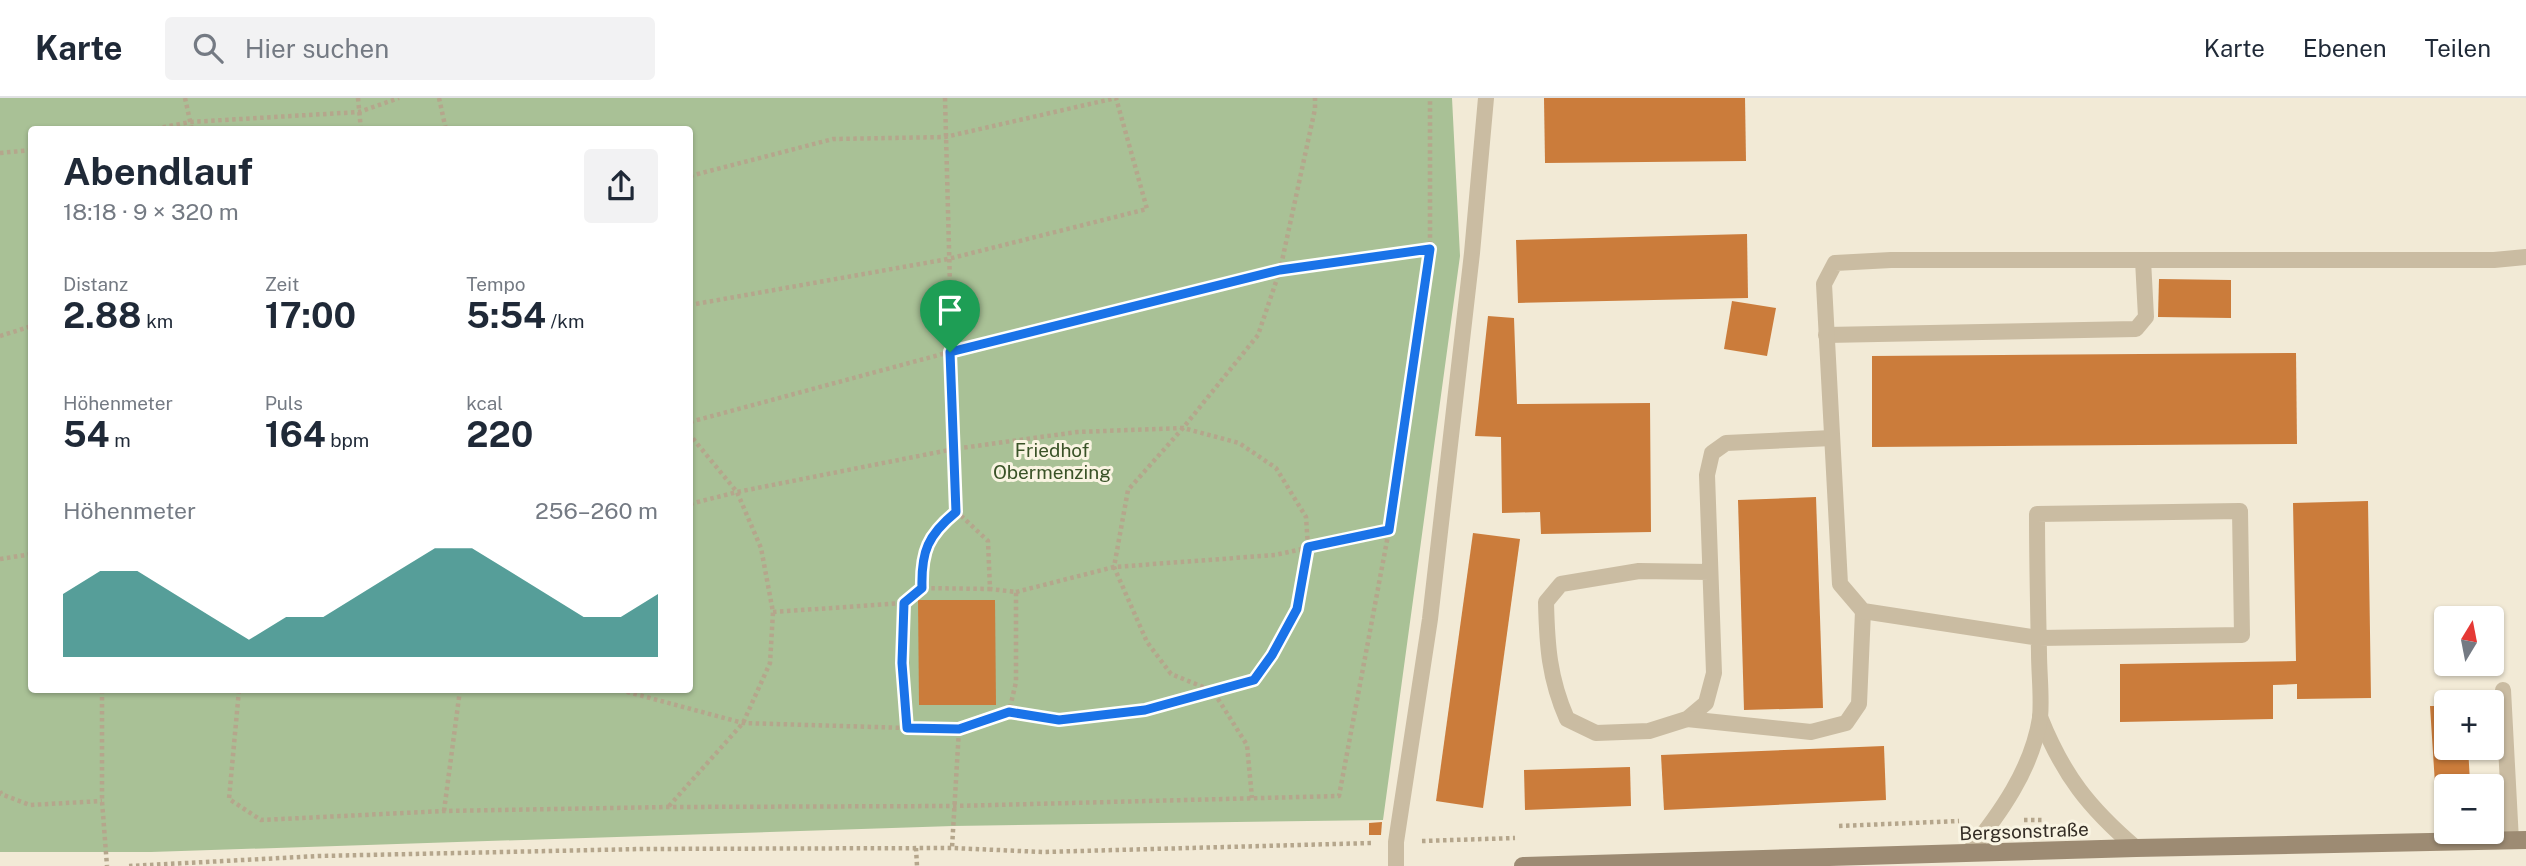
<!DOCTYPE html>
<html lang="de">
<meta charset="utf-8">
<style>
body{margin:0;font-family:"Public Sans",sans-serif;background:#f2f2f3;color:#1f2937;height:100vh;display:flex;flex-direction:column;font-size:26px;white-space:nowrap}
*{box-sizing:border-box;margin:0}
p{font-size:23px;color:#747a83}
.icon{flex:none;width:38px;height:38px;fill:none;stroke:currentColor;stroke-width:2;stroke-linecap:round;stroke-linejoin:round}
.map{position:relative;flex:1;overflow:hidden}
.drawer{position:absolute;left:28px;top:28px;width:665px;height:567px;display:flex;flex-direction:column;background:#fff;border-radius:7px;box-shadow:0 2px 5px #0004}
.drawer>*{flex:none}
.needle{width:46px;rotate:10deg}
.tools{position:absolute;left:2434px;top:508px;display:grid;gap:14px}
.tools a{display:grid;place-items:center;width:70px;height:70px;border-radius:7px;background:#fff;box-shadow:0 2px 5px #0004;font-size:35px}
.pin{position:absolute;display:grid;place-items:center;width:60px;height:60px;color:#fff;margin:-72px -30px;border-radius:50% 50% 50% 0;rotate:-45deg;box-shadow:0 0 7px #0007}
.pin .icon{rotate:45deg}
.round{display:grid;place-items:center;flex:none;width:74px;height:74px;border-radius:7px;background:#f2f2f3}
.head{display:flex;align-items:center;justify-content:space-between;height:119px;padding:0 35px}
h1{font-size:38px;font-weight:700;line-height:52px}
.figures{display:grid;grid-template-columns:repeat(3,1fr);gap:10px;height:119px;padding:7px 35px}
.figures div{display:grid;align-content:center}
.figures b{font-size:35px;font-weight:700}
.figures small{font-size:19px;font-weight:400}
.figures p{font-size:19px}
.chart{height:196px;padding:14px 35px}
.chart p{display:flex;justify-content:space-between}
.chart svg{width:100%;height:126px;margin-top:7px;fill:#0f766e;opacity:.7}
header{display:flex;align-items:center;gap:42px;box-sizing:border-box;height:98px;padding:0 35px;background:#fff;border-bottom:2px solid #e0e1e3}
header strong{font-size:33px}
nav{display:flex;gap:38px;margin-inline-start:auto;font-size:24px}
.search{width:490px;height:63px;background:#f2f2f3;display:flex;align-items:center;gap:18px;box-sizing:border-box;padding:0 24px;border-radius:7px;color:#747a83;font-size:26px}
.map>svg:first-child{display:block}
.green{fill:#a9c196;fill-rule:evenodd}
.building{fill:#cb7c3b}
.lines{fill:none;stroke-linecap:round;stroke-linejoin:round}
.path{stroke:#b5a68c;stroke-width:4.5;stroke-dasharray:3.5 3.5;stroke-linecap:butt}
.lane{stroke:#cabca2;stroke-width:16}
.secondary{stroke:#9d8b73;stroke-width:18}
.route-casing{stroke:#fff;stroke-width:14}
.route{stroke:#1a73e8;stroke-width:9}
.labels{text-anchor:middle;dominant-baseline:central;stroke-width:6;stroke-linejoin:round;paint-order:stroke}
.park-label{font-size:19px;fill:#3a5328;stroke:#f9f4e2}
.street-label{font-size:19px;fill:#342d25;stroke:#f9f4e2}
</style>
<header>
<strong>Karte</strong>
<div class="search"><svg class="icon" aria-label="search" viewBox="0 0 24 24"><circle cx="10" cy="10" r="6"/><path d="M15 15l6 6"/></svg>Hier suchen</div>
<nav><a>Karte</a><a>Ebenen</a><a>Teilen</a></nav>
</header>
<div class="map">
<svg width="2526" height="768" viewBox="0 0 2526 768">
<rect width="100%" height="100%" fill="#f2ead6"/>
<!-- green -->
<path class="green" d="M 0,0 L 1452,0 L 1460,158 L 1383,722 L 953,728 L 151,754 L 0,754 ZM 32,32 L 690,32 L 690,592 L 32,592 Z"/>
<!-- building -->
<g class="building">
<path d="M 1544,0 L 1745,0 L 1746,63 L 1545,65 Z"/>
<path d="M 1747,136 L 1748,200 L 1518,205 L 1516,142 Z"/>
<path d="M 2159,181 L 2231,182 L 2231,220 L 2158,219 Z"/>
<path d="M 1732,203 L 1776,210 L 1767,258 L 1724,251 Z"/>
<path d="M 1488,218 L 1514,220 L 1517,306 L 1650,305 L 1651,434 L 1541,436 L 1540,414 L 1502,415 L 1501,339 L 1475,338 Z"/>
<path d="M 2296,255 L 2297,346 L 1872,349 L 1872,258 Z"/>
<path d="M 1816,399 L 1823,610 L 1744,612 L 1738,402 Z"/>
<path d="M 2368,403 L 2371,600 L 2297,601 L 2297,586 L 2273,587 L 2273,621 L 2120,624 L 2120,566 L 2296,563 L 2293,405 Z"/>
<path d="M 1473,435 L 1520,441 L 1483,710 L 1436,703 Z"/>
<path d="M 918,502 L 995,502 L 996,607 L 919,607 Z"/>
<path d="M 2430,608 L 2446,608 L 2446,649 L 2468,649 L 2470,684 L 2435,686 Z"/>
<path d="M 1884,648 L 1886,702 L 1664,712 L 1661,657 Z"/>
<path d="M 1630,669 L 1631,708 L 1525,712 L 1524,672 Z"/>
<path d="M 1382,724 L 1381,737 L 1369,737 L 1369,725 Z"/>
</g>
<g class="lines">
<!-- path -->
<g class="path">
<path d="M 185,0 L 192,32"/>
<path d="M 358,0 L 361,32"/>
<path d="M 439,0 L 446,32"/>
<path d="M 945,0 L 956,413 L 988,443 L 990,491 L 1016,494 L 1016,584 L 1009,614 L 959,631 L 952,750"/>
<path d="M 149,32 L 190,24 L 359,14 L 399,0"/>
<path d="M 0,55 L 32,52"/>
<path d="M 690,78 L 833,41 L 945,39 L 1116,0 L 1147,111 L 948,161 L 690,207"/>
<path d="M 0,238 L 32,228"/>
<path d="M 690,324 L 950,254 L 1280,172 L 1430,151"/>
<path d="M 690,406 L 737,394 L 954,351 L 1077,334 L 1183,330 L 1239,345 L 1276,370 L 1306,419 L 1308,449 L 1297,511 L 1272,557 L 1254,582 L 1213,593 L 1171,576 L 1147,544 L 1114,469 L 1128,392 L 1183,330 L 1258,237 L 1280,172 L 1315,11 L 1315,0"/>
<path d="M 0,461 L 32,456"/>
<path d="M 922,490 C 920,453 928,437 956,413"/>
<path d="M 1016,494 L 1114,469 L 1275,457 L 1389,432"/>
<path d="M 773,514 L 904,505"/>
<path d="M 102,592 L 102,703 L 107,768"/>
<path d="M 239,592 L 229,701 L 261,722 L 444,713 L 669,709 L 955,708 L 1339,698 L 1389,432 L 1430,151 L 1430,0"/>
<path d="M 620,592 L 743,625 L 907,630"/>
<path d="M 1009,614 L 1059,622 L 1145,612 L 1213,593 L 1247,647 L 1252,700"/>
<path d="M 959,631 L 907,630 L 902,565 L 904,505 L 922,490 L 990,491"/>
<path d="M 0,693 L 1,696 L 30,707 L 102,703"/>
<path d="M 669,708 L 743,625 L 770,565 L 773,514 L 761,450 L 737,394 L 690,337"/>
<path d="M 444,713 L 460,592"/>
<path d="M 2024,722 L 2043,722"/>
<path d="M 1839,728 L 1959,723"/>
<path d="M 1422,743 L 1515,740"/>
<path d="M 916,750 L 917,768"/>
<path d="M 129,768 L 319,758 L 641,751 L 952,750 L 1043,754 L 1372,745"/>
</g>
<!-- lane -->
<g class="lane">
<path d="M 1826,237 L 2136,231 L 2146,219 L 2143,162"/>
<path d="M 1710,474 L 1639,473 L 1561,486 L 1546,504 C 1547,547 1549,580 1567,621 L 1596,635 L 1649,633 L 1687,621 L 1706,605 L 1714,575 L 1707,377 L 1712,355 L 1726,345 L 1832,340"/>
<path d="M 2503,592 L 2511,743"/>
<path d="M 2040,619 C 2063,677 2089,710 2136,750"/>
<path d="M 1687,621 L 1811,634 L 1846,625 L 1859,606 L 1863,513"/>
<path d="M 1968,755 C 2000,716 2032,671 2040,620 C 2042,599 2039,576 2039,555 C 2038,509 2037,463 2037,416 L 2240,413 L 2242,537 L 2039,540 L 1863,513 L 1840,486 L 1824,186 L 1835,165 L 1891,162 L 2494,162 L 2526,159"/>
<path d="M 1396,768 L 1396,744 L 1430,521 L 1472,155 L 1486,0"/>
</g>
<!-- secondary -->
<path class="secondary" d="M 1523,768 L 2136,750 L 2526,742"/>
</g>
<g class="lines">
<!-- route casing -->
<g class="route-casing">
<path id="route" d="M 1430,151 L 1389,432 L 1308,449 L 1297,511 L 1272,557 L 1254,582 L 1145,612 L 1059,622 L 1009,614 L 959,631 L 907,630 L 902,565 L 904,505 L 922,490 C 921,453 928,437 956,414 L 950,254 L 1280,172 Z"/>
</g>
<!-- route -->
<use href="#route" class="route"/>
</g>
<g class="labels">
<!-- park labels -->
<g class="park-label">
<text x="1052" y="352">Friedhof<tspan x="1052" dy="22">Obermenzing</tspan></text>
</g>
<!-- street labels -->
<g class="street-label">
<text transform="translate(2024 733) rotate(-2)">Bergsonstraße</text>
</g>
</g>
</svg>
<div class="tools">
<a><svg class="needle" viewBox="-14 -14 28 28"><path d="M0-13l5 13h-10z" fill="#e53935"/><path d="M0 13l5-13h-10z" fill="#747a83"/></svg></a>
<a>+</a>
<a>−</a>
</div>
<div class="pin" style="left:950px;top:254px;background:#1e9e55"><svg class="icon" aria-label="arrive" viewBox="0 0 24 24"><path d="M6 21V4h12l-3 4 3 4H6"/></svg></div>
<section class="drawer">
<div class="head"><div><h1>Abendlauf</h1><p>18:18 · 9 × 320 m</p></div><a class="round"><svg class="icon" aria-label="share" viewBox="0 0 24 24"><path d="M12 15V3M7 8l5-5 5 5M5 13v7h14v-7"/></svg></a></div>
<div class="figures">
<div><p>Distanz</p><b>2.88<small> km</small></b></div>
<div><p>Zeit</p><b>17:00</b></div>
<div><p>Tempo</p><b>5:54<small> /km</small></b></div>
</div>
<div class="figures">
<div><p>Höhenmeter</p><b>54<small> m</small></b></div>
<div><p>Puls</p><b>164<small> bpm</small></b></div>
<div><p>kcal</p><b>220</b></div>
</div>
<div class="chart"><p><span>Höhenmeter</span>256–260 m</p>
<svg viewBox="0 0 160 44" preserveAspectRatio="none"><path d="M0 44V22L10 14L20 14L30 22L40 30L50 38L60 30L70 30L80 22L90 14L100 6L110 6L120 14L130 22L140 30L150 30L160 22V44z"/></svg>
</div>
</section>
</div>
